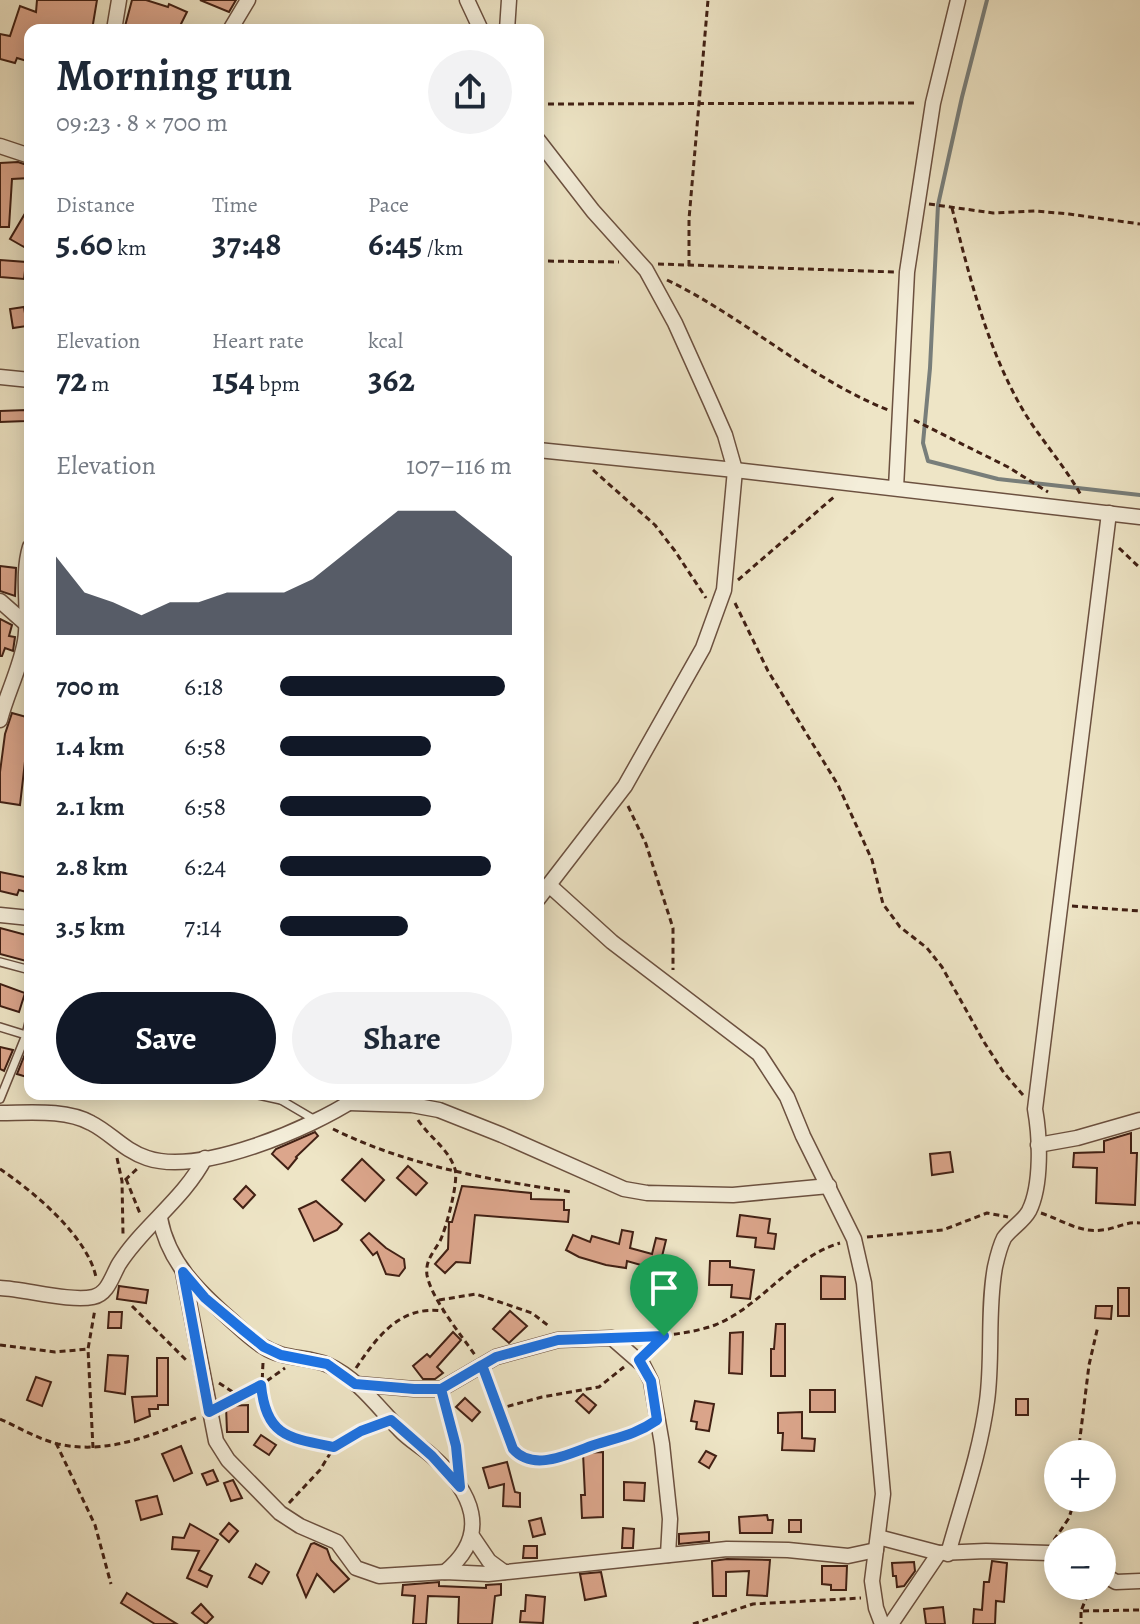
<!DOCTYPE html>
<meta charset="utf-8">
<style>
body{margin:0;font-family:Alegreya,serif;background:#f2f2f3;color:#1f2937;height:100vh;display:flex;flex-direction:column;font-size:30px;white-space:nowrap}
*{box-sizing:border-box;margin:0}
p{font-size:26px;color:#747a83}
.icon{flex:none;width:44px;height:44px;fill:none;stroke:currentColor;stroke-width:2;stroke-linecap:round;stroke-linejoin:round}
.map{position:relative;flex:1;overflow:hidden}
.side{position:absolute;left:24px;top:24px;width:520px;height:1076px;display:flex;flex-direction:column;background:#fff;border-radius:16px;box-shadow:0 4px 20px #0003}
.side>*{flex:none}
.controls{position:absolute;left:1044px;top:1440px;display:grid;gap:16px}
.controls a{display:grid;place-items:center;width:72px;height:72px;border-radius:50%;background:#fff;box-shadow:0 4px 20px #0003;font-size:40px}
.pin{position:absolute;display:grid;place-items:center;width:68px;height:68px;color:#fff;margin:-82px -34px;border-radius:50% 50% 50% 0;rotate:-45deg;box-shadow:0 0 8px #0007}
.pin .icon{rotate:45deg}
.round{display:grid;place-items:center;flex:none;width:84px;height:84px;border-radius:42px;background:#f2f2f3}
.head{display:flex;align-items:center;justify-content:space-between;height:136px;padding:0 32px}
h1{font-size:44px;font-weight:700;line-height:60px}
.stats{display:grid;grid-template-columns:repeat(3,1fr);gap:12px;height:136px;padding:8px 32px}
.stats div{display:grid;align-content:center}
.stats b{font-size:34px;font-weight:700}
.stats small{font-size:22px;font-weight:400}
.stats p{font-size:22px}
.chart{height:224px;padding:16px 32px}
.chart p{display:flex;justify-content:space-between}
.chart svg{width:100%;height:144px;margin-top:8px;fill:#111827;opacity:.7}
.primary-button{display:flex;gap:16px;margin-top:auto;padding:16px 32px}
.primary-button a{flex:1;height:92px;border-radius:48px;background:#111827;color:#fff;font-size:32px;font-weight:700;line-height:92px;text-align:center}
.primary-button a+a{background:#f2f2f3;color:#1f2937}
ul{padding:0 32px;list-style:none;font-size:26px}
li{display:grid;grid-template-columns:128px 96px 1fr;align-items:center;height:60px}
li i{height:20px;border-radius:10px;background:#111827}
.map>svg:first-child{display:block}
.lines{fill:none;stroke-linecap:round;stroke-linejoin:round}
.stream{stroke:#787e7a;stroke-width:4}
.building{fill:#dca68c;stroke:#412014;stroke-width:2}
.service-casing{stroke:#6c5140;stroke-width:10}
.minor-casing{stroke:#6c5140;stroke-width:17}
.path{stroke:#412014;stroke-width:3;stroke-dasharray:6 4;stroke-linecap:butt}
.service{stroke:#f4eeda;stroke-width:7}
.minor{stroke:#f4eeda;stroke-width:14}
.route-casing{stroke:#fff;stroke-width:16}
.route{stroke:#1a73e8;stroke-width:10}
</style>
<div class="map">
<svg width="1140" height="1624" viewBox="0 0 1140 1624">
<rect width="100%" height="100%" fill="#eee5c6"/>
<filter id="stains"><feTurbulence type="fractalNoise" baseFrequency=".0025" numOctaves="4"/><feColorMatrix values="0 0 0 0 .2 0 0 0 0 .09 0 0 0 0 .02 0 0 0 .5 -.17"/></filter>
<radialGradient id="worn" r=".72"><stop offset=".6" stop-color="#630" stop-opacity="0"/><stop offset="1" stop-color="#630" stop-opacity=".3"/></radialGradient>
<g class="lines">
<!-- stream -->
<path class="stream" d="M 987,0 L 962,97 L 938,205 L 930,368 L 923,443 L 928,461 L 998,479 L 1140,495"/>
</g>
<!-- building -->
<g class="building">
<path d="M 37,0 L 97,0 L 92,30 L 30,30 L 30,62 L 17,58 L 15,63 L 0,59 L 0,34 L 10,36 L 20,6 L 36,12 Z"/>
<path d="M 132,0 L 146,0 L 168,7 L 169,4 L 187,12 L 178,30 L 124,30 Z"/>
<path d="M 200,0 L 236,0 L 229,12 Z"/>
<path d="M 18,162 L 30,166 L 30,178 L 12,179 L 9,227 L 0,227 L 0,163 Z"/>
<path d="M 30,205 L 30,237 L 24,247 L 10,239 Z"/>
<path d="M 0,260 L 26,262 L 24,279 L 0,277 Z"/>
<path d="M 24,307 L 27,326 L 13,328 L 10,309 Z"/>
<path d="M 26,410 L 26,421 L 0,422 L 0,411 Z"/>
<path d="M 0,566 L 16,568 L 15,596 L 0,591 Z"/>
<path d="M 0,619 L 12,625 L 9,636 L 15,637 L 13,651 L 5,648 L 2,656 L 0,656 Z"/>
<path d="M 12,713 L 30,718 L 20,805 L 0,802 L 0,772 L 5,734 Z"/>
<path d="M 0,872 L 30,878 L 30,893 L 19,890 L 17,895 L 0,891 Z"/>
<path d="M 0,928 L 30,936 L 30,962 L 0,954 Z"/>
<path d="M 0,984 L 25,993 L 19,1012 L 0,1006 Z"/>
<path d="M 0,1047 L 13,1050 L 4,1071 L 0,1069 Z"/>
<path d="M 25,1054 L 30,1056 L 30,1078 L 17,1074 Z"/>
<path d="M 315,1132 L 318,1136 L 296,1157 L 297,1158 L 288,1169 L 272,1154 L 276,1149 Z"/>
<path d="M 1131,1133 L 1131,1153 L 1137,1153 L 1135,1205 L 1096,1203 L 1097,1168 L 1073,1167 L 1074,1153 L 1104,1152 L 1104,1141 Z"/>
<path d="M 950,1152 L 953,1172 L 932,1175 L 930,1154 Z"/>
<path d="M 362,1159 L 384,1180 L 365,1201 L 342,1180 Z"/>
<path d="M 408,1166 L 427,1183 L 416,1195 L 397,1178 Z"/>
<path d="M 246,1186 L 255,1195 L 243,1208 L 234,1199 Z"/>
<path d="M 462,1186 L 531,1193 L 531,1199 L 564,1200 L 564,1210 L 569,1210 L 568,1222 L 475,1215 L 470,1263 L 456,1262 L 445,1273 L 435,1264 L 448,1249 L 449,1222 L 452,1222 Z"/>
<path d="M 316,1201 L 342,1224 L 337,1230 L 314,1241 L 299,1209 Z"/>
<path d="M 740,1215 L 770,1219 L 768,1233 L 776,1234 L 774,1249 L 755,1247 L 756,1238 L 737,1236 Z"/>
<path d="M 622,1230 L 633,1232 L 630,1248 L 652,1254 L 656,1238 L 666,1240 L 658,1273 L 648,1270 L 648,1267 L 627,1261 L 626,1268 L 606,1265 L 579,1257 L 566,1250 L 573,1235 L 590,1242 L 592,1236 L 619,1244 Z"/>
<path d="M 369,1233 L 386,1248 L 404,1259 L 405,1268 L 399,1276 L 386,1274 L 377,1252 L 373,1255 L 361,1240 Z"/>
<path d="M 710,1261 L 730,1261 L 730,1267 L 754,1270 L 750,1299 L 731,1297 L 732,1285 L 709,1285 Z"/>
<path d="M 821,1276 L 845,1277 L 845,1299 L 821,1299 Z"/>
<path d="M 119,1286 L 148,1290 L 146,1303 L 117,1299 Z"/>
<rect x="1118" y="1288" width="11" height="28"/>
<path d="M 1096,1306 L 1112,1306 L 1111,1319 L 1095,1318 Z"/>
<path d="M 510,1311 L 527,1326 L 509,1343 L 493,1329 Z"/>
<path d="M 109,1312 L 122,1312 L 121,1328 L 108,1328 Z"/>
<path d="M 776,1324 L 785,1324 L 785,1376 L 771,1376 L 771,1349 L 774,1349 Z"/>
<path d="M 453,1332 L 461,1340 L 437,1367 L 443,1373 L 435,1379 L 423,1379 L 413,1366 L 427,1354 L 430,1357 Z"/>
<path d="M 743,1332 L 742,1374 L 729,1373 L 730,1333 Z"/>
<path d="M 108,1355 L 128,1356 L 125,1394 L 105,1391 Z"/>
<path d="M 157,1358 L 168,1358 L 168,1405 L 158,1405 L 158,1409 L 149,1409 L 150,1416 L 135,1422 L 132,1397 L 157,1396 Z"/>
<path d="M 36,1377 L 51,1382 L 42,1406 L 27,1400 Z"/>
<rect x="810" y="1390" width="25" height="22"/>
<path d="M 583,1394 L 596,1405 L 589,1413 L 576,1401 Z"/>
<path d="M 465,1398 L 480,1412 L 472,1421 L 456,1407 Z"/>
<rect x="1016" y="1399" width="12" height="16"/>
<path d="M 695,1401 L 714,1404 L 709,1431 L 696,1429 L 697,1422 L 691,1421 Z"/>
<path d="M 248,1405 L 248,1432 L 227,1432 L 226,1406 Z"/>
<path d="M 802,1412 L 802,1438 L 815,1439 L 814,1451 L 782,1450 L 783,1433 L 778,1433 L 778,1413 Z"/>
<path d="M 261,1435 L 276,1445 L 269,1455 L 254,1445 Z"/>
<path d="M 181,1446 L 192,1473 L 174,1481 L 162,1454 Z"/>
<path d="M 706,1451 L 716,1456 L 709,1468 L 699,1462 Z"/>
<path d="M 603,1452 L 603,1517 L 582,1518 L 581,1495 L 585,1495 L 583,1453 Z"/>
<path d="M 507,1462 L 515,1492 L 520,1493 L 520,1507 L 503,1506 L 504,1484 L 489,1488 L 483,1468 Z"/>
<path d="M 213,1470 L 218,1481 L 207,1485 L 202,1474 Z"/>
<path d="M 233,1480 L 242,1498 L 231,1501 L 224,1483 Z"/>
<path d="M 624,1482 L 645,1483 L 644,1501 L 624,1500 Z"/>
<path d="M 157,1496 L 162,1514 L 141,1520 L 136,1501 Z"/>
<path d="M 767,1515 L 768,1520 L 773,1520 L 772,1533 L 740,1533 L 739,1517 Z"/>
<path d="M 541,1518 L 545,1534 L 533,1537 L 529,1521 Z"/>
<rect x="789" y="1520" width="12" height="12"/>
<path d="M 229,1523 L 238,1531 L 229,1542 L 220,1534 Z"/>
<path d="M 190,1524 L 218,1540 L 199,1570 L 212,1576 L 207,1587 L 187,1578 L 199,1551 L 172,1549 L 173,1537 L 184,1538 Z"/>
<path d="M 623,1528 L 634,1529 L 633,1548 L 622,1548 Z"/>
<path d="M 709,1532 L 709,1541 L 679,1544 L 679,1534 Z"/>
<path d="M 314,1543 L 327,1549 L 331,1560 L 349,1579 L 334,1592 L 317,1574 L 306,1597 L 297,1575 L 311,1544 Z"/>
<path d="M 524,1546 L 537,1546 L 537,1558 L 523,1558 Z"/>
<path d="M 727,1559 L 770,1560 L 767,1596 L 747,1595 L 749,1571 L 726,1572 L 726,1596 L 713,1596 L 712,1561 Z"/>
<path d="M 992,1561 L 1007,1563 L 1004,1602 L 996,1601 L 995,1624 L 973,1624 L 974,1609 L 982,1610 L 984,1582 L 989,1582 Z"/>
<path d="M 914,1562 L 915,1571 L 904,1586 L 897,1587 L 896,1576 L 893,1576 L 892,1563 Z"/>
<path d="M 256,1564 L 269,1572 L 262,1584 L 249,1577 Z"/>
<path d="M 822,1566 L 847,1566 L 846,1590 L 831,1590 L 831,1585 L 822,1584 Z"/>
<path d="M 601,1572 L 606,1596 L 585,1600 L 580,1574 Z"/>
<path d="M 439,1582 L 439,1586 L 486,1588 L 486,1585 L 501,1584 L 501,1595 L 495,1596 L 492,1624 L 458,1624 L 459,1597 L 428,1596 L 426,1624 L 413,1624 L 415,1596 L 402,1595 L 403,1585 Z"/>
<path d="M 127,1593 L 177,1624 L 155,1624 L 121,1603 Z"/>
<path d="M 526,1595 L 545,1597 L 543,1623 L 520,1622 L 521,1611 L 525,1611 Z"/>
<path d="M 201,1604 L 213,1617 L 206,1624 L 192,1613 Z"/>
<path d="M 943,1607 L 945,1624 L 926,1624 L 924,1609 Z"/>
</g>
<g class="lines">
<!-- service casing -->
<g class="service-casing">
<g id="service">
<path d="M 0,962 L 30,970"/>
<path d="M 0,1027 L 29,1036"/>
<path d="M 253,1094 L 281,1100"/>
<path d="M 278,1094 L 281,1100 L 315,1120"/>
<path d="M 0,1099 L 26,1035 L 30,1018"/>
</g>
</g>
<!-- minor casing -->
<g class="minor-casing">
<g id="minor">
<path d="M 467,0 L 481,30"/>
<path d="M 114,30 L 119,0"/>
<path d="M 230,30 L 248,0"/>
<path d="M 507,30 L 509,0"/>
<path d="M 538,140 L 593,211 L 646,270 L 675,323 L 711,403 L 725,435 L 735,470 L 724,590 L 703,648 L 625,786 L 538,899"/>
<path d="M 0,146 L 30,156"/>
<path d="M 0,377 L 30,380"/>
<path d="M 538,450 L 735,470 L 1140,517"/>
<path d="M 896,488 L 907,272 L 933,103 L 958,0"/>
<path d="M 0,601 L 25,623"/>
<path d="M 0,720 C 7,693 20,669 25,641 C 30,610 21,577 30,547"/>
<path d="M 549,885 L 612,942 L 759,1054 L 787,1097 L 803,1136 L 854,1239 L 864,1283 L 883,1494 L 872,1581 L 876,1608 L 882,1624"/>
<path d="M 0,915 L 30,918"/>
<path d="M 349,1103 L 412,1105 L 439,1110 L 502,1135 L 624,1189 L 647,1193 L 733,1195 L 829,1186"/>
<path d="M 0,1113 C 29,1113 65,1109 91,1123 C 111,1133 123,1150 147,1158 C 200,1176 311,1128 355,1099"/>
<path d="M 1038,1145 L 1077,1138 L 1140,1120"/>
<path d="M 160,1218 C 168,1262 198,1291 231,1320 C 241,1329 252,1340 264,1347 C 284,1360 307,1356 328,1365 C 357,1378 378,1407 399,1429 C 409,1440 422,1447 432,1456 C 472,1491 492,1534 445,1572"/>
<path d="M 183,1272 L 216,1441 L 228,1460 L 280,1513 L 300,1526 L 337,1542 L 356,1568 L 379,1576 L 445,1572 L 488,1574 L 727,1549 L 788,1550 L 848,1556 L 876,1550"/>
<path d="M 0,1288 C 25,1289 70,1302 93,1297 C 108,1294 112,1276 119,1264 C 142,1227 184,1199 205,1158"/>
<path d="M 356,1384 L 414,1389 L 441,1389 L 496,1357 L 558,1340 L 612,1338 L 643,1365 L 651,1381 L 662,1444 L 670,1519 L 668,1555"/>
<path d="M 472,1536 L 489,1561 L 504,1572"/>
<path d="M 878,1537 L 939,1553 L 986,1551 L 1049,1553 L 1058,1560"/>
<path d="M 948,1554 C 962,1503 980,1454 987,1401 C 993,1357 987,1311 995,1267 C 997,1258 1000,1246 1004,1238 C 1011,1228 1023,1222 1029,1211 C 1042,1185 1040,1137 1035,1109 L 1109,513"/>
<path d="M 1102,1574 L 1116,1582 L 1140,1581"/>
<path d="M 891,1624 L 939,1553"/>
</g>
</g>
<!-- path -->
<g class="path">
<path d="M 538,104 L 917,103"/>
<path d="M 929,204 L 993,213 L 1035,211 L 1069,214 L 1140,224"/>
<path d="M 952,208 C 969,275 986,344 1020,405 C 1038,437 1064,464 1082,497"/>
<path d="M 538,261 L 619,262"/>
<path d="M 658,264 L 895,272"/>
<path d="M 689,266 L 689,219 L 708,0"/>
<path d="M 667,280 C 744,317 808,378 888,410"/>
<path d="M 914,420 L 1008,467 L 1048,492"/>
<path d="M 593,470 L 655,525 L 675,551 L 706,598"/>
<path d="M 1119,548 L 1140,568"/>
<path d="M 738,580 L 835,496"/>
<path d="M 735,603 L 768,671 L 838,785 L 872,860 L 883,904 L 900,927 L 927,948 L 942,967 L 984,1042 L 1004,1073 L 1023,1095"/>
<path d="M 628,806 L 646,844 L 673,928 L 673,970"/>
<path d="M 1072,906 L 1140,911"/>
<path d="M 418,1120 C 430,1138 448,1148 455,1169 C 459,1181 446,1229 440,1241 C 433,1253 425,1261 427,1275 C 431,1298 461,1335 475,1355"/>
<path d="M 333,1129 C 408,1166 490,1180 572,1192"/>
<path d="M 117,1158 L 122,1181 L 123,1234"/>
<path d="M 0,1169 C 34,1192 87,1236 96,1277"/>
<path d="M 126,1179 L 141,1216"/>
<path d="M 125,1180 L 137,1169"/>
<path d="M 1041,1213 C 1062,1220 1079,1233 1102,1230 C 1116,1229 1126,1221 1140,1223"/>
<path d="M 867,1237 L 943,1230 L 987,1213 L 1008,1217"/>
<path d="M 439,1300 L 476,1294 L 532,1313 L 550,1327"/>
<path d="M 132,1306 L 186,1360"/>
<path d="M 634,1337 C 661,1336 690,1334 715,1325 C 762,1306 790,1258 840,1243"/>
<path d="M 0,1345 L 55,1352 L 88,1349"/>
<path d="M 647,1352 L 664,1336"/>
<path d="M 263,1363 C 259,1428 273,1436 334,1447"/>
<path d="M 356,1368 C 377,1337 400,1305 443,1311"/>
<path d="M 487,1379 L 506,1435 L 519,1456 L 555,1459 L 623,1438 L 645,1428"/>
<path d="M 219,1383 L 239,1396"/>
<path d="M 444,1401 L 458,1460"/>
<path d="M 223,1405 L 261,1385 L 285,1368"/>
<path d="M 498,1409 L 542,1397 L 599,1387 L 624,1367"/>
<path d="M 0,1419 C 18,1427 38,1439 58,1444 C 108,1455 152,1435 198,1417"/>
<path d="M 56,1443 L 95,1525 L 111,1584"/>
<path d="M 93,1448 L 88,1349 L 95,1309"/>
<path d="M 1078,1454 L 1089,1365 L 1098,1326"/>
<path d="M 289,1503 L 320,1470 L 334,1447 L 361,1431 L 377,1427"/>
<path d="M 1054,1540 L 1069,1518 L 1075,1498"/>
<path d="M 1085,1586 L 1089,1591 L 1081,1611 L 1140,1610"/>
<path d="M 1081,1612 L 1081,1624"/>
<path d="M 693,1624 L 753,1604 L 861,1598"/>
</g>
<!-- service -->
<use href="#service" class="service"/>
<!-- minor -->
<use href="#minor" class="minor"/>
</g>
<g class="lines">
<!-- route casing -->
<g class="route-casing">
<path id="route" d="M 664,1336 L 558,1340 L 496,1357 L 441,1389 L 414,1389 L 355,1384 L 327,1364 L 281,1355 L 264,1347 L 243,1330 L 205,1298 L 183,1272 L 209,1412 L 261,1385 C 266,1436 288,1438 334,1447 L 361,1431 L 391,1420 L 432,1456 L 460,1487 L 456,1446 L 441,1389 L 482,1365 L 513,1449 C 534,1473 570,1453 594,1445 C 619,1437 635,1435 657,1420 L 651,1381 L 639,1360 L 664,1336"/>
</g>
<!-- route -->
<use href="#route" class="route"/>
</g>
<rect width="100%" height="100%" filter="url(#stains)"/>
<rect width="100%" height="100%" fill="url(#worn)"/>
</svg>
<div class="controls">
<a>+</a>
<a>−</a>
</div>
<div class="pin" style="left:664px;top:1336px;background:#1e9e55"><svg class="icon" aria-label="arrive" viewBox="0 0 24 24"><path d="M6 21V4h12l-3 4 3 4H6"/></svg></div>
<section class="side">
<div class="head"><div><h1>Morning run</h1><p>09:23 · 8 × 700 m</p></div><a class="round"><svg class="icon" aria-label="share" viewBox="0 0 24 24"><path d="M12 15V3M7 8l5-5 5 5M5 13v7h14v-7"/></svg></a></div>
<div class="stats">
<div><p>Distance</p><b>5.60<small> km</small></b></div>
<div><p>Time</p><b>37:48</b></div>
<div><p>Pace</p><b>6:45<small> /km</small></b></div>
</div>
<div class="stats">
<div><p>Elevation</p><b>72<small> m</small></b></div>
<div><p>Heart rate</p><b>154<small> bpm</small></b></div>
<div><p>kcal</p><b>362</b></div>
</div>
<div class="chart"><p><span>Elevation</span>107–116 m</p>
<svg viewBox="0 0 160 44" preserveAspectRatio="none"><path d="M0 44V20L10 31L20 34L30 38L40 34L50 34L60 31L70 31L80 31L90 27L100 20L110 13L120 6L130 6L140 6L150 13L160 20V44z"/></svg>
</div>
<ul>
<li><b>700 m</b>6:18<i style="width:97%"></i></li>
<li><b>1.4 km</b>6:58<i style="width:65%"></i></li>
<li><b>2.1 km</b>6:58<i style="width:65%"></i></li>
<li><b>2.8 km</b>6:24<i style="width:91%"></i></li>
<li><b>3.5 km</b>7:14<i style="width:55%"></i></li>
</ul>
<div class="primary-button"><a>Save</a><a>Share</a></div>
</section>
</div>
